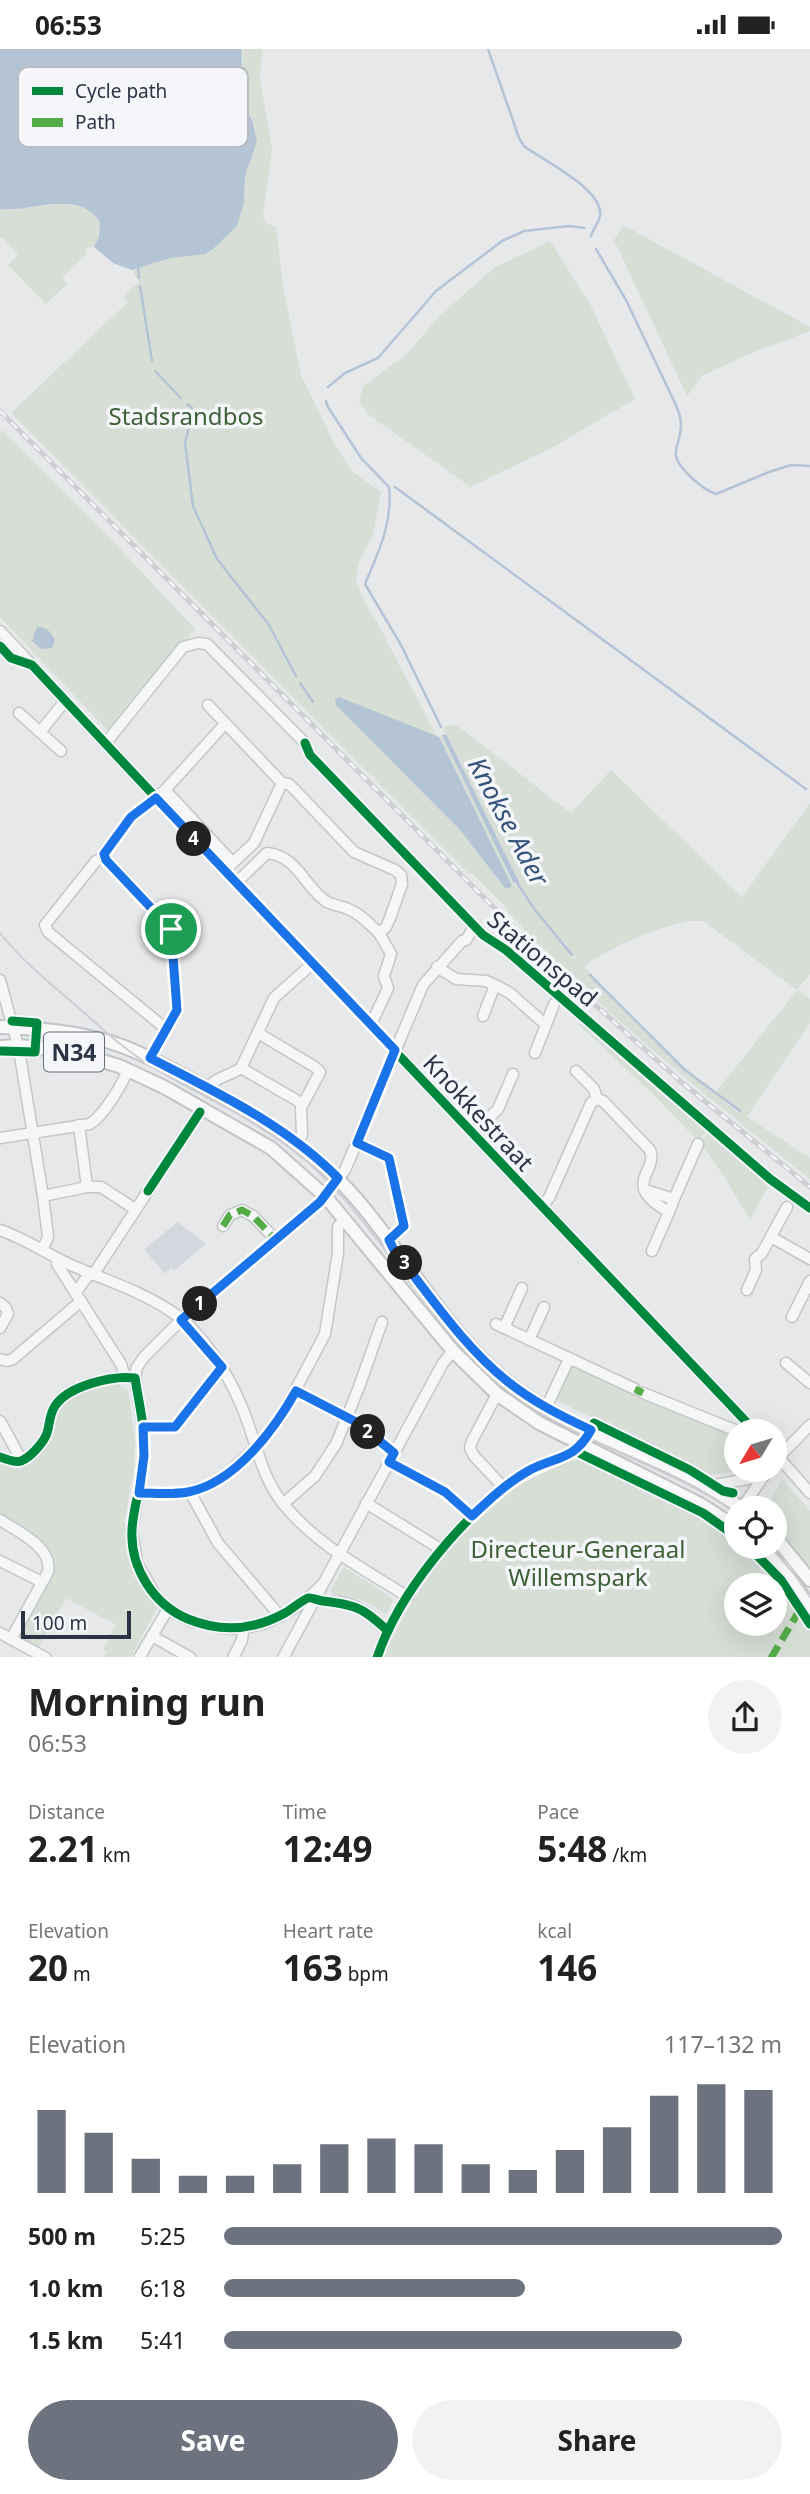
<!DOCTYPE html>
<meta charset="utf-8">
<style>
body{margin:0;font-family:"Noto Sans",sans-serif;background:#f2f2f2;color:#222;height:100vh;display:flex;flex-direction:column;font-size:26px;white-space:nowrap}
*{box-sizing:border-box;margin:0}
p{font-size:23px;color:#767676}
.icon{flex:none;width:38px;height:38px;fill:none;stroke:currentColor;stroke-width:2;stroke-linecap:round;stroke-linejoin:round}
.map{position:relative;height:1608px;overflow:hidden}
.panel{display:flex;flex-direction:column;background:#fff;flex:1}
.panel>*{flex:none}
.needle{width:46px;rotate:232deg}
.fabs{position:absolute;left:724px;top:1370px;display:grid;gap:14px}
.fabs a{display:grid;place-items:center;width:63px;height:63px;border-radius:50%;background:#fff;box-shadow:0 7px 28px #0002;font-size:35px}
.scale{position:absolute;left:21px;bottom:18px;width:110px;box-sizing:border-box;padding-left:7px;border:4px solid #2b3445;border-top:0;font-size:19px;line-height:24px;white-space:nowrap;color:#2b3445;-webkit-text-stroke:5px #f4f6f9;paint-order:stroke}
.pin{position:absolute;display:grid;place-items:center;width:60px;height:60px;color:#fff;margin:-30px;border:4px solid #fff;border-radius:50%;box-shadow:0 2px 7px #0007}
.km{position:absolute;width:35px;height:35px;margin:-18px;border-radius:50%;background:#222;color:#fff;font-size:19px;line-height:35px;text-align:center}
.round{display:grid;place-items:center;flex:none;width:74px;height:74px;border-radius:37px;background:#f2f2f2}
.overview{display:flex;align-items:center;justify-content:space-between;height:119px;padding:0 28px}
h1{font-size:38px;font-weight:700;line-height:52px}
.stats{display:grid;grid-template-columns:repeat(3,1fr);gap:10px;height:119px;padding:7px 28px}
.stats div{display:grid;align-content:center}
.stats b{font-size:35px;font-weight:700}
.stats small{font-size:19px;font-weight:400}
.stats p{font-size:19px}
.chart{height:196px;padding:14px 28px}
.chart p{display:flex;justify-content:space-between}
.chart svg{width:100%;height:126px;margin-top:7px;stroke:#6c737f;stroke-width:6}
.button{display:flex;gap:14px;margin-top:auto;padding:14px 28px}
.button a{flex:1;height:80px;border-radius:42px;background:#6c737f;color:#fff;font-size:28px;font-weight:700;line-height:80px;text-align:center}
.button a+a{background:#f2f2f2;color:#222}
ul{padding:0 28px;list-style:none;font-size:23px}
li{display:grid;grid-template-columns:112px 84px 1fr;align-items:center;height:52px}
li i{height:18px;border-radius:9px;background:#6c737f}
.status{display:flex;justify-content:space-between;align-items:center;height:49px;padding:0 35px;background:#fff;direction:ltr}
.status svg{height:19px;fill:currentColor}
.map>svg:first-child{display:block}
.built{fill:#d4d7dd}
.green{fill:#d6ded6;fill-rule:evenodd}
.water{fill:#b4c4d5}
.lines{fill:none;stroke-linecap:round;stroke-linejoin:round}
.stream{stroke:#b4c4d5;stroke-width:2.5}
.minor-casing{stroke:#c4c6c8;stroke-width:13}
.major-casing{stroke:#c2c5c8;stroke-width:16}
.minor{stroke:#f5f6f7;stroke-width:10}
.major{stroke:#f8f8f8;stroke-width:12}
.tram{stroke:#cecfd2;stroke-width:2}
.rail-casing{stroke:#cecfd2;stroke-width:5}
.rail{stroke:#f4f6f9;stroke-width:2.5;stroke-dasharray:8;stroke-linecap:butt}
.quiet{stroke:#54ac47;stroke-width:7;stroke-dasharray:14 7;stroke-linecap:butt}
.cycleway-casing{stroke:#f4f6f9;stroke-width:13}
.cycleway{stroke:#00873e;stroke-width:9}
.route-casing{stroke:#fff;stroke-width:14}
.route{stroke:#1a73e8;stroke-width:9}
.labels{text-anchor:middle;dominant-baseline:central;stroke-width:7;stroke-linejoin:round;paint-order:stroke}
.shield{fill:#f4f6f9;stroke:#676e7b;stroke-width:2}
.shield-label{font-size:23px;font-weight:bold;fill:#2b3445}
.park-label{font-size:24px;fill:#3f6138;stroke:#f4f6f9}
.street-label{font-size:24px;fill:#2b3445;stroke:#f4f6f9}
.water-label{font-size:26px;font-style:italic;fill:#34527a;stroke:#f4f6f9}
.key{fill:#f4f6f9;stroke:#b8bcc3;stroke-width:2}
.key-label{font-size:19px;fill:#2b3445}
</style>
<div class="status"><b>06:53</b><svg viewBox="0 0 49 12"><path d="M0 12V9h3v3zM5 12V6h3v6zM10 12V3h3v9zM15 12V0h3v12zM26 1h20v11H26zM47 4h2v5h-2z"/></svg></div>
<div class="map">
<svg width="810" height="1609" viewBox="0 0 810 1609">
<rect width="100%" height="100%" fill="#e6e8ea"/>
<!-- built -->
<path class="built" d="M 178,1173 L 206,1195 L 174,1222 L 171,1219 L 165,1225 L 144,1200 Z"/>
<!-- green -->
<g class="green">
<path d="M 243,0 L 262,0 L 260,31 L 272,100 L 263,167 L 266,174 L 276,178 L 283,237 L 301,326 L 336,398 L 353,423 L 381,443 L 373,485 L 359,513 L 356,531 L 364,553 L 376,571 L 437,688 L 339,648 L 335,653 L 460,781 L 505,839 L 511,837 L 439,688 L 442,686 L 513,833 L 574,910 L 576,909 L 542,868 L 520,835 L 443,678 L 455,675 L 571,764 L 611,721 L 742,848 L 810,754 L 810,925 L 797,941 L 810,950 L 810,974 L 747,1068 L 810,1109 L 810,1130 C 705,1046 598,961 507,862 L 508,860 L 472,824 L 469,825 L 375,731 L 376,727 L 371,727 L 11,364 L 128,253 L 124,247 L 139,233 L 132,221 L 170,209 L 209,203 L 237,177 L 244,154 L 245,127 L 257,92 L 252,71 L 241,54 ZM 689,872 L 703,872 L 797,941 L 716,1043 L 738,1061 L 737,1063 L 684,1020 L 591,927 L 592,925 L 584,918 C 614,895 653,880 689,872 Z"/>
<path d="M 57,155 C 76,155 89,157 100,173 L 99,188 L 94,198 L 85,199 L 87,205 L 62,228 L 67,235 L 46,255 L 8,216 L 18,206 L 2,188 L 0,190 L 0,160 L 12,161 Z"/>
<path d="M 623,176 L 810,278 L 810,282 L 742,308 L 702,327 L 687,347 L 614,191 Z"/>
<path d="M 550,192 L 590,255 L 635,350 L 555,397 L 471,438 L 369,366 L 359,353 L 363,337 L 408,304 L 439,267 L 494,219 Z"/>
<path d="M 3,381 L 108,487 L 195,580 L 111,685 L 0,568 L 0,384 Z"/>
<path d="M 582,969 L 709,1079 L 698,1092 L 653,1045 L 579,976 Z"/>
<path d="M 711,1081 L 771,1132 L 750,1171 L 724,1127 L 700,1094 Z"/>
<path d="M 572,1316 L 737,1386 L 737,1421 L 751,1421 L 709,1426 L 556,1351 Z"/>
<path d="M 118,1335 L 128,1341 L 135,1392 L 134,1421 L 124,1474 L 126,1474 C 125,1507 136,1534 157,1559 L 131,1608 L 104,1608 L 107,1603 L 103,1600 L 116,1576 L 66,1549 L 38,1600 L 20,1591 L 20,1586 L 42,1544 L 40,1543 L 51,1522 L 31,1486 L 0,1466 L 0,1414 C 22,1422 43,1408 51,1386 C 56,1373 55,1362 66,1352 C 79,1340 102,1339 118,1335 Z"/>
<path d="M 583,1409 L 702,1467 L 737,1492 L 737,1498 L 745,1498 L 759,1510 L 800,1563 L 810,1579 L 810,1608 L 384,1609 C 411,1543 469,1462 533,1428 C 549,1419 566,1414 583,1409 ZM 737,1536 L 775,1536 L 775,1575 L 737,1575 Z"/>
<path d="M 782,1430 L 810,1462 L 810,1522 L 775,1478 L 775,1460 L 766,1460 Z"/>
<path d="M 344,1518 L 389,1547 L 393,1551 L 387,1564 L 382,1564 C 369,1550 351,1548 333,1546 L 330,1542 Z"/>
</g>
<!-- water -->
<g class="water">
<path d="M 0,0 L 242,0 L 241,54 L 252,71 L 257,92 L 245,127 L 244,154 L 237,177 L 213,200 L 205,205 L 170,209 L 132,221 L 113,214 L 94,198 L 99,188 L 100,173 C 77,139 33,164 0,160 Z"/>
<path d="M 37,578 C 48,578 50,583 55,591 L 52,599 L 41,600 L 32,592 Z"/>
<path d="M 339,648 L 439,688 L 512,837 L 509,839 L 505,839 L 460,781 L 336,656 L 335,650 Z"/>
<path d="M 446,685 L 520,835 L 513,833 L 442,686 Z"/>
</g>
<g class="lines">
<!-- stream -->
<g class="stream">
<path d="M 488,0 L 519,89 L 524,97 C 542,111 604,140 600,167 C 599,173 593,180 591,187"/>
<path d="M 596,200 L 626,251 L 674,352 C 679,363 683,372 680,385 C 679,391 675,400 676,407 C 679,421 704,441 716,445 L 769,423 L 791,416 L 810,417"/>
<path d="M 138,218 L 139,229"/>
<path d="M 140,237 L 152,312"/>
<path d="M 155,322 L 181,349"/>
<path d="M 328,338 L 345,324 L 378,309 L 436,242 L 502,192 L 524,182 L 569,177 L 584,179"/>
<path d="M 326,352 L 328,358 L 361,409 L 389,438 C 393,474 378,504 365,535 L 401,596 L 441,678"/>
<path d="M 187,355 L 193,360 L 185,394 L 193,457 L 217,510 L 269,576 L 296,627"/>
<path d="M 395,438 L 806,740"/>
<path d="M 300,634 L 313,653"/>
<path d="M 517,834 L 536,862 L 572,906"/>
<path d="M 590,926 L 685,1021 L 740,1062"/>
</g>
<!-- minor casing -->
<g class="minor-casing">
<g id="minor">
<path d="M 0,582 L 262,862 L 755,1382"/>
<path d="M 208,656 L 282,734 L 254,794 L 224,822"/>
<path d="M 19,664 L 61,702"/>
<path d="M 40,683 L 65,652"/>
<path d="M 105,695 L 183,598 L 198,594 L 207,595 L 305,694"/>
<path d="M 282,734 L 289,735 L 295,741 L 354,803 L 395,821 L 401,826 L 402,835 L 390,869 L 386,878 L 379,884 L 391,905 L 384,927 L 388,939 L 374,969 L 369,974"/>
<path d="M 165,741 L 233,814"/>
<path d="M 104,808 L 171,879 L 177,961 L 151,1009"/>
<path d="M 236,834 L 267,804 C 298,807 304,838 327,853 C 333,856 342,857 348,860 C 361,865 369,875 379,884"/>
<path d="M 437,918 L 456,930 L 486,932 L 497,937 L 510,944 L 545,975"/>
<path d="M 0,931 L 19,1001 L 43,1147 L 48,1188 L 43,1200"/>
<path d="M 483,967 L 495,936"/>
<path d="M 166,980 L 48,883 L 45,876 L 96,812 L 104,808 L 105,802 L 131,768 L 165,741 L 224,676"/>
<path d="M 258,984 L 315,1018 L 320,1023 L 301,1059 L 302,1086 L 297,1094"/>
<path d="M 535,1004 L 554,955"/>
<path d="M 241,1019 L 303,1055"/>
<path d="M 576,1022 L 594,1040 L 597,1050"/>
<path d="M 208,1040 C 214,1028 230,1027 241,1019 L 274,949 L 313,914"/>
<path d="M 473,1085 L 498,1060 L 513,1025"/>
<path d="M 0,1089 L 90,1075 C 103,1067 123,1035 128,1020"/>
<path d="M 357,1094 L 386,1107 L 390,1113 L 404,1177 L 389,1191"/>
<path d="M 87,1138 L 101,1138 L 135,1160"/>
<path d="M 43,1147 L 87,1138 L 79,1076"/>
<path d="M 674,1150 L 698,1095"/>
<path d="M 541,1157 L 549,1149 L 591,1054 L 597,1050 L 603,1052 L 650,1101 C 659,1123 619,1135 669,1163 L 674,1150 L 645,1141"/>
<path d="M 223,1177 L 230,1166 L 242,1161 L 253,1167 L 275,1190"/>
<path d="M 0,1181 C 26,1190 47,1205 71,1216 C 105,1231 141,1242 172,1263 C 201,1282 228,1324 241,1356 C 256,1390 260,1428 285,1457 C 318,1497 366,1521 408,1548"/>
<path d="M 771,1188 L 810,1210"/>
<path d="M 652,1202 L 669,1163"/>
<path d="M 58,1210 L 57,1215 L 121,1315 L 125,1328"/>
<path d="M 93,1226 L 148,1142"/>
<path d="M 747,1241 L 756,1221 L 755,1210 L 762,1204 L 787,1158"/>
<path d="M 76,1243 L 90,1224"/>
<path d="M 0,1254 L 6,1259 L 8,1265 L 0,1279"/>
<path d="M 792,1268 L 810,1232"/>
<path d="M 496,1275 L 635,1340"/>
<path d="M 504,1279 L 522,1239"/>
<path d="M 529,1291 L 544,1258"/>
<path d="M 0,1310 L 7,1312 L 13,1310 L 81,1252"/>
<path d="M 786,1314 L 810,1334"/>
<path d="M 296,1342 L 358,1374 L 394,1404"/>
<path d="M 643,1344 L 737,1382"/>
<path d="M 497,1345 L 472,1392 L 470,1399 L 474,1407 L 504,1439"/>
<path d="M 546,1359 L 569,1310"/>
<path d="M 0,1372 L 22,1412"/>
<path d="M 143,1378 L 175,1378 L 222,1318"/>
<path d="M 775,1404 L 810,1444"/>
<path d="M 0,1408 C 7,1410 15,1414 21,1412 C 31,1408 44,1393 47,1384 C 50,1375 49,1366 55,1357 C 68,1337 112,1326 135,1329"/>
<path d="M 776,1411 L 810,1376"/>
<path d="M 389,1413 L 445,1443 L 472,1467"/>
<path d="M 709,1437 L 764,1427"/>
<path d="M 190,1443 L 218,1494 L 280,1567"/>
<path d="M 139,1445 L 183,1444 L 212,1435 L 228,1424 L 255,1399 L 281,1368 L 325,1285 L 338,1204 L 338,1178 L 344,1170"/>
<path d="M 366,1454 L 442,1501"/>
<path d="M 283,1455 L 315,1427 L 336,1395 L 359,1338 L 382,1273"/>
<path d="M 741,1460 L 768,1421"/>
<path d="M 0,1471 C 17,1482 53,1498 48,1523 L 11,1590"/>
<path d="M 0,1512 L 42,1533"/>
<path d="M 321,1537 L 301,1555 L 280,1567 L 263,1575 L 238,1580 L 222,1579 L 191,1572 L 168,1560 L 156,1547 L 137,1514 L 132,1481 L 144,1407 L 143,1378 L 135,1329 L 137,1318 L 144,1308 L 181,1271 L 320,1153 L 345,1121 L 423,936 L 462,892 L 466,891 L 472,881"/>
<path d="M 312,1550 C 323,1553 335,1552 346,1554 C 363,1558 376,1571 388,1582"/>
<path d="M 0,1584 L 46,1609"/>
<path d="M 152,1587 L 191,1609"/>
<path d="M 139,1609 L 168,1560"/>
<path d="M 233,1609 L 242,1591 L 244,1579"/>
<path d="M 283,1609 L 443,1314 L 453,1302"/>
<path d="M 377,1609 C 398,1545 462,1467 517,1429 C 535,1417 564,1413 579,1399 C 584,1394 587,1387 591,1381"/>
</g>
</g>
<!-- major casing -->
<g class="major-casing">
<g id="major">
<path d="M 0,978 C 37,979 75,983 110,993 C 139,1002 165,1017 192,1031 C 257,1066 317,1101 364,1159 C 410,1215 449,1285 505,1331 C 575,1389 670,1405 742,1460"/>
<path d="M 0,998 L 18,997 L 68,1002 L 119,1017 L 164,1038 L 271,1099 L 325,1147 L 453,1302 L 497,1345 L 539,1374 L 700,1455 L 737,1479"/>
<path d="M 775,1488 L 810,1531"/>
<path d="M 762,1498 L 785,1521 L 810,1558"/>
</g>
</g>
<!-- minor -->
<use href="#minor" class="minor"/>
<!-- major -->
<use href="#major" class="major"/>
<!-- tram -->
<g class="tram">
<path d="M 0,884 C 23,913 52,936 80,960 C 104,981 127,1003 154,1019 C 198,1046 246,1065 287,1096 C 371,1160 415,1259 493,1328 C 563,1391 659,1412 737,1464"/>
<path d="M 771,1498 L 794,1525 L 810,1548"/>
</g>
<!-- rail casing -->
<g class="rail-casing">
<path id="rail" d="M 0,362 L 553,918 L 679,1031 L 810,1138"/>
</g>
<!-- rail -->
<use href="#rail" class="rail"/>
<!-- quiet -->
<g class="quiet">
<path d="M 357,1094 L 386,1107 L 390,1113 L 404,1177 L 389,1191"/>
<path d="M 223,1177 L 230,1166 L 242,1161 L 253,1167 L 275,1190"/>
<path d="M 635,1340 L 643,1344"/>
<path d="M 771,1609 L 802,1557"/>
</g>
<!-- cycleway casing -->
<g class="cycleway-casing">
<g id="cycleway">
<path d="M 0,597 L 11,609 L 32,616 L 262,862 L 755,1382"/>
<path d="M 305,694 L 310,706 L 483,886 L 506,901 L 770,1130 L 810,1159"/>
<path d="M 0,1002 L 35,1003 L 37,974 L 12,972"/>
<path d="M 148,1142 L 200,1063"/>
<path d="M 575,1402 L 703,1464 L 737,1488"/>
<path d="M 0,1408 C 7,1410 15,1414 21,1412 C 31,1408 44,1393 47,1384 C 50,1375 49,1366 55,1357 C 68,1337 112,1326 135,1329 C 139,1355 146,1382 144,1408 C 143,1433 133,1457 132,1481 C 130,1519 154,1556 188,1570 C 222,1584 254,1581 285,1564 C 290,1561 304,1550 308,1549 C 311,1548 319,1552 323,1552 C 357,1556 363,1559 388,1582"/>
<path d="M 749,1498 L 781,1531 L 810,1575"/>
<path d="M 377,1609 C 398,1545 460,1470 514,1432 C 531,1419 570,1409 581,1397 C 587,1391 590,1382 594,1374 L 690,1421 L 723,1442 L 733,1444"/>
</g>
</g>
<!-- cycleway -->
<use href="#cycleway" class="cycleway"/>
</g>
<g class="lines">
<!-- route casing -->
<g class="route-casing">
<path id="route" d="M 156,749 L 395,1001 L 357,1094 L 389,1109 L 404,1177 L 389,1191 L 394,1201 C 428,1244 464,1298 507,1332 C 533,1353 561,1367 591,1381 C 574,1412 556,1407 528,1422 C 507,1434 489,1451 472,1467 L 445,1443 L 389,1413 L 394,1404 L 358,1374 L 296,1342 C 274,1381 235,1434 188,1443 C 172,1446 154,1444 139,1444 L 144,1407 L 143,1378 L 175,1378 L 222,1318 L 181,1271 L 320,1153 L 338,1129 C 286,1076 216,1043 150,1009 L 177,961 L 171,880 L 106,811 L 104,805 L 131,768 Z"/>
</g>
<!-- route -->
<use href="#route" class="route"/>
</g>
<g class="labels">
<!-- shield labels -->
<rect class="shield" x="44" y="983.5" width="60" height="39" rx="5"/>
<g class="shield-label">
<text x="74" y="1003">N34</text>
</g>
<!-- park labels -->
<g class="park-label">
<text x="186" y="366">Stadsrandbos</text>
<text x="578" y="1499">Directeur-Generaal<tspan x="578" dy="28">Willemspark</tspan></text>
</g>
<!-- street labels -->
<g class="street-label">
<text transform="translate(543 909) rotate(40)">Stationspad</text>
<text transform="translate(479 1063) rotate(47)">Knokkestraat</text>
</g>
<!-- water labels -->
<g class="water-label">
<text transform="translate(509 772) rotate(62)">Knokse Ader</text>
</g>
</g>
<!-- legend -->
<rect x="18" y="18" width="230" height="80" rx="10" class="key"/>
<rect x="32" y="38" width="31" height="8" fill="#00873e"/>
<rect x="32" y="69" width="31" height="9" fill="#54ac47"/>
<g class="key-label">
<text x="75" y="49">Cycle path</text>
<text x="75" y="80">Path</text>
</g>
</svg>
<div class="fabs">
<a><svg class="needle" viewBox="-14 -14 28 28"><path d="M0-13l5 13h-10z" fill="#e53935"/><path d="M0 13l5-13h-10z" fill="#767676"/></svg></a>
<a><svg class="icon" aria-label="locate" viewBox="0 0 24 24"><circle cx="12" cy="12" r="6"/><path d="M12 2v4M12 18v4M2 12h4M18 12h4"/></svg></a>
<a><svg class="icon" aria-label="layers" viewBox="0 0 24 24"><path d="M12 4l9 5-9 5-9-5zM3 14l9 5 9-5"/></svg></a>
</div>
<div class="scale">100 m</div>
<div class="pin" style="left:171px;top:880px;background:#1e9e55"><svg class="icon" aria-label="arrive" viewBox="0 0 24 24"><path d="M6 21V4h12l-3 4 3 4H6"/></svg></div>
<b class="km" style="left:200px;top:1255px">1</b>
<b class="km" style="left:368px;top:1383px">2</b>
<b class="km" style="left:405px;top:1214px">3</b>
<b class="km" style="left:194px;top:790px">4</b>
</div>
<section class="panel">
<div class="overview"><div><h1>Morning run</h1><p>06:53</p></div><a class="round"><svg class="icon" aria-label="share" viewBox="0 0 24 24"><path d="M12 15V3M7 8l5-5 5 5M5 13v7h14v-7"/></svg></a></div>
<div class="stats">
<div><p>Distance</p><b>2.21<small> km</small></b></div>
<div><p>Time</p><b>12:49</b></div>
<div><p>Pace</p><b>5:48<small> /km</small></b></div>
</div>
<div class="stats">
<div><p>Elevation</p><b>20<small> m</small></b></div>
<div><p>Heart rate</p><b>163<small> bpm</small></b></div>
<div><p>kcal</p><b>146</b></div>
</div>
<div class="chart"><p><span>Elevation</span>117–132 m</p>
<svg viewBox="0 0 160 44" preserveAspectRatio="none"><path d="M5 44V15M15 44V23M25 44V32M35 44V38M45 44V38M55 44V34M65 44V27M75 44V25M85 44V27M95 44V34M105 44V36M115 44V29M125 44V21M135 44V10M145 44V6M155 44V8"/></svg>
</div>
<ul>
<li><b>500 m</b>5:25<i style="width:100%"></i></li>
<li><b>1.0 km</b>6:18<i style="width:54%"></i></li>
<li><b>1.5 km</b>5:41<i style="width:82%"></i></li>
</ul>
<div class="button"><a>Save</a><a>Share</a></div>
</section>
